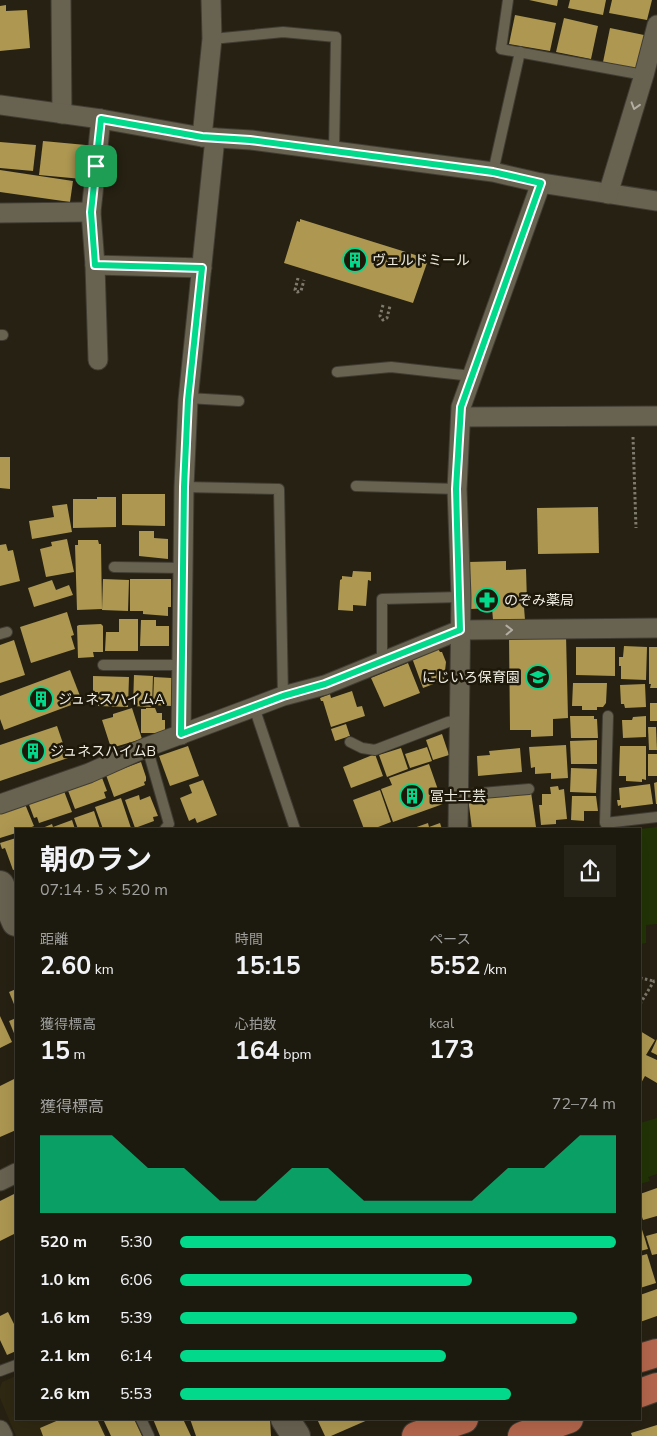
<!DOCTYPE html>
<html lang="ja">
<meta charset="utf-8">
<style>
body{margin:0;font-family:"Nunito Sans","Noto Sans JP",sans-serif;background:#252217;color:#f1f3f6;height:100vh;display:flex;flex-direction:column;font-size:19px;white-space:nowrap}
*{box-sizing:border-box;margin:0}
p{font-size:16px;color:#a0a09e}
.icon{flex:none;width:28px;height:28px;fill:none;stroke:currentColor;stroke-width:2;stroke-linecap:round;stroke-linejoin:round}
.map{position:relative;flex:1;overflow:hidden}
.details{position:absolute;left:15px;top:828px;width:626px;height:592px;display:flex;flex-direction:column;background:#1c190e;border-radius:0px;box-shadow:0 5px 20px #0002,0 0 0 1px #3a382e}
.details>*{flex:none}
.pin{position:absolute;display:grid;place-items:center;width:42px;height:42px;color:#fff;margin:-21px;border-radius:10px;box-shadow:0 2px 8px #0006}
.round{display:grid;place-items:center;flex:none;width:52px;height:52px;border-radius:0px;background:#252217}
.headline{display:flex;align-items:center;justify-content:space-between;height:85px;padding:0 25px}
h1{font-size:28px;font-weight:700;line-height:38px}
.stats{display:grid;grid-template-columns:repeat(3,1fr);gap:8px;height:85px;padding:5px 25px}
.stats div{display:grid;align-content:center}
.stats b{font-size:25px;font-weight:700}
.stats small{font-size:14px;font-weight:400}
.stats p{font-size:14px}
.chart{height:140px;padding:10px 25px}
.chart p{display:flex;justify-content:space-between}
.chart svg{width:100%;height:90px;margin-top:5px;fill:#03d98b;opacity:.7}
ul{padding:0 25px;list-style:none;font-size:16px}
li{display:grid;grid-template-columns:80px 60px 1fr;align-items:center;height:38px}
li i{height:12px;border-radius:6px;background:#03d98b}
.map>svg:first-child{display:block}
.built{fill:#2f2812}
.green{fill:#223406}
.building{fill:#ad9751}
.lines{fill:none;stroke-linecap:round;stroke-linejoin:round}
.lane-casing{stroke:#403c32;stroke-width:12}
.street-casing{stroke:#403c32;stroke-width:21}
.secondary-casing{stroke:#403c32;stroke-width:30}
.primary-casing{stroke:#403c32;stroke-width:30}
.path{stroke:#7f7a6e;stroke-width:3;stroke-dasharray:2.5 2.5;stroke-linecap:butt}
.lane{stroke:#686251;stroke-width:10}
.street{stroke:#686251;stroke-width:19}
.secondary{stroke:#686251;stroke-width:28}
.primary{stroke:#b4664c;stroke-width:28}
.oneway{stroke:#b2aea1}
.route-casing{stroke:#fff;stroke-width:10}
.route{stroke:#03d98b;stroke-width:6}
.labels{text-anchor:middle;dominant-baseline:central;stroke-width:5;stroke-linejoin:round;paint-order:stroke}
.poi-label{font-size:14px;fill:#efece2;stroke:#1d1809;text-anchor:start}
</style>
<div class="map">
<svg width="657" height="1436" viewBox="0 0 657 1436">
<rect width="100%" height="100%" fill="#262112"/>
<!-- built -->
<path class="built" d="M 16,1376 L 16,1419 L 99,1419 L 107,1436 L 16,1436 L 0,1398 L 0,1388 L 2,1382 Z"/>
<!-- green -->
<g class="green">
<path d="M 657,827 L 657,924 L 646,925 L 646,943 L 640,944 L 640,829 Z"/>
<path d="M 657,1118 L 657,1174 L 648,1177 L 650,1181 L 640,1184 L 640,1123 Z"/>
</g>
<!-- building -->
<g class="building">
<path d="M 529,0 L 558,0 L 557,6 Z"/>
<path d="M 570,0 L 606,0 L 603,15 L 568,8 Z"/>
<path d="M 612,0 L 652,0 L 647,20 L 609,13 Z"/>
<path d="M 6,5 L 6,11 L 27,10 L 30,48 L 0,51 L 0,6 Z"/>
<path d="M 515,15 L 556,23 L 550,51 L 509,44 Z"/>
<path d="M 564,18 L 598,26 L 591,59 L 556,52 Z"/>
<path d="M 610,28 L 644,35 L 637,69 L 603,62 Z"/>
<path d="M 43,141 L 86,145 L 82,179 L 39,175 Z"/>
<path d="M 0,142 L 36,145 L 33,171 L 0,168 Z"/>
<path d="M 0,170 L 73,181 L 70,202 L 0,192 Z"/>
<path d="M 300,219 L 425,258 L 424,262 L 427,263 L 413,303 L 284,263 L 297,221 L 300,222 Z"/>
<path d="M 0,457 L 10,457 L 10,489 L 0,488 Z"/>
<path d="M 122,494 L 165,494 L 165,526 L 122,525 Z"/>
<path d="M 97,497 L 116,497 L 116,527 L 73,528 L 73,499 L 97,499 Z"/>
<path d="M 67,504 L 72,532 L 32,539 L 29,521 L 54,517 L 52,506 Z"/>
<path d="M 598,507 L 599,553 L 538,554 L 537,508 Z"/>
<path d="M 139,531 L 154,531 L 154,538 L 168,539 L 168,559 L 139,556 Z"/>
<path d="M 67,539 L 74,572 L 46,577 L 40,549 L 52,546 L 51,542 Z"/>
<path d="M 78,540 L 98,540 L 99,544 L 101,544 L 102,609 L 77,610 L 75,545 L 78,545 Z"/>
<path d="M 6,544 L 8,551 L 13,550 L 20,581 L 0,586 L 0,545 Z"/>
<path d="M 506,561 L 506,570 L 526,569 L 527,602 L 525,602 L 526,607 L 524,607 L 525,620 L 515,621 L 514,619 L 493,620 L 492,608 L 471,609 L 468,562 Z"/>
<path d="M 353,571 L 371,572 L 371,581 L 368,580 L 366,606 L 353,605 L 353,611 L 338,610 L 340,580 L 342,579 L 342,576 L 352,577 Z"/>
<path d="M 103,579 L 129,580 L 128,611 L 102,610 Z"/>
<path d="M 130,579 L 171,579 L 171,607 L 168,607 L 168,616 L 143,614 L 143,611 L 130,611 Z"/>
<path d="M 52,580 L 56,590 L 69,585 L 73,595 L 34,607 L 28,588 Z"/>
<path d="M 67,612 L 74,635 L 71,636 L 75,649 L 31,663 L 20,627 Z"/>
<path d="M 119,619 L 138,619 L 138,651 L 105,651 L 106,632 L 119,632 Z"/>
<path d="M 141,620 L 156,620 L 156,626 L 169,626 L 169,646 L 140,646 Z"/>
<path d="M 101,624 L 103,626 L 103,652 L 93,652 L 94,657 L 78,658 L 77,626 L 79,625 Z"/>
<path d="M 566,635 L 568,718 L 553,719 L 553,736 L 531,737 L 531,730 L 510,730 L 509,636 Z"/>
<path d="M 14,640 L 25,675 L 0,683 L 0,645 Z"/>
<path d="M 624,646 L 647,647 L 646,680 L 621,679 L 621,666 L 619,666 L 619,657 L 623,657 Z"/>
<path d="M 437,647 L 440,652 L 442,652 L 446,662 L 444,680 L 423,688 L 412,658 Z"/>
<path d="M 576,647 L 615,647 L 615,676 L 576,675 Z"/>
<path d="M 649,647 L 657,647 L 657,688 L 650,688 L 651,684 L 649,684 Z"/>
<path d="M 408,663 L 420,693 L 384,707 L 371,678 Z"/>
<path d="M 70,670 L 82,701 L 4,730 L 0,719 L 0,696 Z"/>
<path d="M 134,675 L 153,676 L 152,707 L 133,706 Z"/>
<path d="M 93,676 L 129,677 L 128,707 L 98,706 L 98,692 L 93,692 Z"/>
<path d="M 154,677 L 172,678 L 171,706 L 153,705 Z"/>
<path d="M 573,683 L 607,683 L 606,703 L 603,707 L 597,707 L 597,710 L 582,710 L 582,706 L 572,706 Z"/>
<path d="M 645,684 L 646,707 L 625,708 L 624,704 L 621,704 L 620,685 Z"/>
<path d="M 352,691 L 357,707 L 362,706 L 365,716 L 331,727 L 323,701 L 321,701 L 320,698 L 330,694 L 331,698 Z"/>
<rect x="650" y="703" width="7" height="18"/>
<path d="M 132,708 L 142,739 L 111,748 L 102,720 L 113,717 L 113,714 Z"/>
<path d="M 146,708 L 155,708 L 157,713 L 162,713 L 162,720 L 165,720 L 165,733 L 141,733 L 141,709 L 146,709 Z"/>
<path d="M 570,716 L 594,716 L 594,719 L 597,719 L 598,738 L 571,738 Z"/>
<path d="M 646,716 L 646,737 L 623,738 L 622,720 L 632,720 L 633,717 Z"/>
<path d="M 346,724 L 350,736 L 335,741 L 331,729 Z"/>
<path d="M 57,726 L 68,758 L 0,781 L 0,745 Z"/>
<path d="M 648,727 L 656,727 L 657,750 L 649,750 Z"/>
<path d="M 442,734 L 449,755 L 433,760 L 426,740 Z"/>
<path d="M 597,740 L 597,764 L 571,764 L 570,741 Z"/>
<path d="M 566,745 L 568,778 L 551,779 L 551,773 L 535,774 L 535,767 L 531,768 L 529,747 Z"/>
<path d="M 188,746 L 199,776 L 170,786 L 159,756 Z"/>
<path d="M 620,746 L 646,746 L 646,780 L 642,779 L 642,782 L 626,781 L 626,776 L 619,776 Z"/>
<path d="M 427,747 L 432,761 L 410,768 L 405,754 Z"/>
<path d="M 401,748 L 408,769 L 387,777 L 379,755 Z"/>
<path d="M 520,748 L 522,772 L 478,776 L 477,756 L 490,755 L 489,751 Z"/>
<path d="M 375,754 L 383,776 L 351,788 L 343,767 Z"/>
<rect x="648" y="754" width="9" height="22"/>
<path d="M 141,762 L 146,777 L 146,781 L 144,782 L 145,785 L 114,797 L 106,775 Z"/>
<path d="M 429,764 L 443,804 L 393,822 L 381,789 L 392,785 L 389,778 Z"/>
<path d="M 571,768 L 597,769 L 596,793 L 570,792 Z"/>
<path d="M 101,775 L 107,791 L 104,792 L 106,798 L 75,809 L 67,788 Z"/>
<path d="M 203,780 L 217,815 L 197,823 L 195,818 L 189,821 L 180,798 L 192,793 L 189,785 Z"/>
<path d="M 657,782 L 657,804 L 656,804 L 654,783 Z"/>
<path d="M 650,784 L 653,804 L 621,808 L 621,805 L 618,806 L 617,800 L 620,800 L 619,788 Z"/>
<path d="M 558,786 L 559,790 L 564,789 L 567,819 L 556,820 L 556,824 L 541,825 L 539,805 L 542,805 L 542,794 L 551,794 L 550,787 Z"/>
<path d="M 380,790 L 391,822 L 373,829 L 364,829 L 353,800 Z"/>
<path d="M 64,791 L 72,812 L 39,823 L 37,817 L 34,818 L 28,802 Z"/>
<path d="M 531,792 L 536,827 L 519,829 L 472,829 L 468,798 Z"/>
<path d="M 139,795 L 140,800 L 150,796 L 158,816 L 153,817 L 154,821 L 135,828 L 125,800 Z"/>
<path d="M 572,796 L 596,796 L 598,811 L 584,811 L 584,821 L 571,820 Z"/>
<path d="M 121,798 L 131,828 L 103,829 L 95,807 Z"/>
<path d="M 25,804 L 34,826 L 27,829 L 16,829 L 16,833 L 0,838 L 0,813 Z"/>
<path d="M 94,811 L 100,829 L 78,829 L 74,818 Z"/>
<path d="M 72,820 L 75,829 L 40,829 L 52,824 L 53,827 Z"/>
<path d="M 428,823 L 429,827 L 440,823 L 442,829 L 411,829 Z"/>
<path d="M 16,838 L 16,869 L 13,870 L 5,848 L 2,849 L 0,843 Z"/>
<path d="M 16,989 L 16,1009 L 9,992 Z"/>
<path d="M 0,1016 L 12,1042 L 0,1048 Z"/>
<path d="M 16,1018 L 16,1038 L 9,1021 Z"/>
<path d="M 640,1031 L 655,1040 L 646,1055 L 657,1060 L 657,1083 L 645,1076 L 640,1085 Z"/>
<path d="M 657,1039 L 657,1055 L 651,1052 Z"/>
<path d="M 16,1078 L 16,1130 L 0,1137 L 0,1086 Z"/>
<path d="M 657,1188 L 657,1216 L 643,1220 L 640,1211 L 640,1194 Z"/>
<path d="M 16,1193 L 16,1233 L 0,1241 L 0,1201 Z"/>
<path d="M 640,1223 L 648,1249 L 640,1251 Z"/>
<path d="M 657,1233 L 657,1254 L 652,1255 L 646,1236 Z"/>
<path d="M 647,1254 L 656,1283 L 640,1288 L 640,1256 Z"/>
<path d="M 657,1289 L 657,1316 L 640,1322 L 640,1295 Z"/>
<path d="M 8,1312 L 16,1328 L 16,1351 L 7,1355 L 0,1340 L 0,1316 Z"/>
<path d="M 61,1419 L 97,1419 L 105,1436 L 43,1436 L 40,1428 Z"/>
<path d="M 103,1419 L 134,1419 L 142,1436 L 111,1436 Z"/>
<path d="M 153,1419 L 183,1419 L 191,1436 L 160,1436 Z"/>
<path d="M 190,1419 L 270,1419 L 271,1436 L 196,1436 Z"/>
<path d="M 317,1419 L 370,1419 L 331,1436 L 325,1436 Z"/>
<path d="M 657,1425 L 657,1436 L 632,1436 L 631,1433 Z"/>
</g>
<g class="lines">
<!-- lane casing -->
<g class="lane-casing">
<g id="lane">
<path d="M 508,0 L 501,49 L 644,75"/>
<path d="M 212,39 L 283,32 L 336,37 L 334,151"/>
<path d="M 493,172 L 520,52"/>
<path d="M 0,335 L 3,335"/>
<path d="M 337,372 L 391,367 L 472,376"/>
<path d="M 188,398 L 239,401"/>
<path d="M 356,486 L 457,489"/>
<path d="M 184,487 L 279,489 L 283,696"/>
<path d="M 114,567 L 183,568"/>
<path d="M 0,634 L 7,632"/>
<path d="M 382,663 L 382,599 L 461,597"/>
<path d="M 103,665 L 182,665"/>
<path d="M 254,707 L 295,829"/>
<path d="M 608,716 L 605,823 L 657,817"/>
<path d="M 350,742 L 362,748 L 375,750 L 448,722 L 459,719"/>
<path d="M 147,747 L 169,824 L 165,829"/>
<path d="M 459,795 L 529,789"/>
<path d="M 0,1371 L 16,1365"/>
<path d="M 141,1419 L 149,1436"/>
</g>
</g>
<!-- street casing -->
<g class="street-casing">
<g id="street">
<path d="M 61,0 L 62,114"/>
<path d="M 0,105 L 101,119 L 202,137 L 251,140 L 493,172 L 541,183 L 657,201"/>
<path d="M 101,119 L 91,212 L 95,265 L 202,268"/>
<path d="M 202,137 L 212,39 L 211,0"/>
<path d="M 608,194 L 644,75 L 657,25"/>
<path d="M 0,213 L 91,212"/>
<path d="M 95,265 L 98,360"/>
<path d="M 461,417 L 657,416"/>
<path d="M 181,735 L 184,487 L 188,400 L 215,138"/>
<path d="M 0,804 L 89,773 L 147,747 L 254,707 L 283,696 L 325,685 L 460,630 L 657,628"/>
<path d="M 458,829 L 461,597 L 457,489 L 461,407 L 541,183"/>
<path d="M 0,1181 L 16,1173"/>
<path d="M 0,1430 L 3,1436"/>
</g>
</g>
<!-- secondary casing -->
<g class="secondary-casing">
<g id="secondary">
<path d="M 0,885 L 16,922"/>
<path d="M 285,1419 L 296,1436"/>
</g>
</g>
<!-- primary casing -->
<g class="primary-casing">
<g id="primary">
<path d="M 640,1358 L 657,1353"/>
<path d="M 640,1393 L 657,1387"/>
<path d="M 416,1436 L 464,1419"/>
<path d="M 522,1436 L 569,1419"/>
</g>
</g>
<!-- path -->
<g class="path">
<path d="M 298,278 L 295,290 L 297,292 L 301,291 L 304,280"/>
<path d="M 383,305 L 380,316 L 383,320 L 387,318 L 390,306"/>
<path d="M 633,437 L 636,528"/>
<path d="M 640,978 L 654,981"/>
<path d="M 640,1004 L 654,981 L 657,981"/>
</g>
<!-- lane -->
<use href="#lane" class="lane"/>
<!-- street -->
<use href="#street" class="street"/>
<!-- secondary -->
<use href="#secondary" class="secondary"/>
<!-- primary -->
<use href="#primary" class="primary"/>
</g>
<!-- one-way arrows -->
<defs><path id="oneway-chevron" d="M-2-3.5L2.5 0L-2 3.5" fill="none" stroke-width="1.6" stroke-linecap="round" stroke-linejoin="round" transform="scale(1.25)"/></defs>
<g class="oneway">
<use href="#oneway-chevron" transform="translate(635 106) rotate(107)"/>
<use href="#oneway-chevron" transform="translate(509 630) rotate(-1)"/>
</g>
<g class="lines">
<!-- route casing -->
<g class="route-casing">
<path id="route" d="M 101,119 L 202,137 L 250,140 L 493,172 L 541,183 L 461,407 L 456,489 L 460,630 L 325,684 L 283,696 L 181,734 L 184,487 L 188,400 L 202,268 L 95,265 L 91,212 Z"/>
</g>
<!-- route -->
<use href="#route" class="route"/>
</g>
<!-- icons -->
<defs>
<g id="building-ring" transform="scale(1.25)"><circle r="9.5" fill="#1d1809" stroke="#03d98b" stroke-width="1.5"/><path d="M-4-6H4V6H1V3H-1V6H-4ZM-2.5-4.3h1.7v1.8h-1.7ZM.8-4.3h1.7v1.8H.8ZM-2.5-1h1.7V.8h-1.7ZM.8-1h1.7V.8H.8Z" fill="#03d98b"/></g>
<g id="pharmacy-ring" transform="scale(1.25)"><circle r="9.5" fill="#1d1809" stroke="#03d98b" stroke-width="1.5"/><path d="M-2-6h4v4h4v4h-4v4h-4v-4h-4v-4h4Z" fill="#03d98b"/></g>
<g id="school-ring" transform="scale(1.25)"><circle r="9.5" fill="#1d1809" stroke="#03d98b" stroke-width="1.5"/><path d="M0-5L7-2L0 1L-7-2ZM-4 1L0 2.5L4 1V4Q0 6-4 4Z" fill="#03d98b"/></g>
</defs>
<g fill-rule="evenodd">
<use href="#building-ring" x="355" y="260"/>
<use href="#pharmacy-ring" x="487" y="600"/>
<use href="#school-ring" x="538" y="677"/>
<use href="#building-ring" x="41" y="699"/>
<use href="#building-ring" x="33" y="751"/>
<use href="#building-ring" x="412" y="796"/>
</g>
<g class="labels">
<!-- poi labels -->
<g class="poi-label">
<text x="372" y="260">ヴェルドミール</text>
<text x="504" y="600">のぞみ薬局</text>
<text x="520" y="677" text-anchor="end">にじいろ保育園</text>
<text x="58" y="699">ジュネスハイムA</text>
<text x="50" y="751">ジュネスハイムB</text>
<text x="430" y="796">冨士工芸</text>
</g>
</g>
</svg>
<div class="pin" style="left:96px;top:166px;background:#1e9e55"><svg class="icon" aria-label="arrive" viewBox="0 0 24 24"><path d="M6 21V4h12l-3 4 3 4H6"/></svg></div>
<section class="details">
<div class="headline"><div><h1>朝のラン</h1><p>07:14 · 5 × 520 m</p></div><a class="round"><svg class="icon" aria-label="share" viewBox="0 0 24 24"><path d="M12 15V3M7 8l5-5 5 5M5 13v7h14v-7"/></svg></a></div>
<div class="stats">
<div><p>距離</p><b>2.60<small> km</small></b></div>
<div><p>時間</p><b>15:15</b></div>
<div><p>ペース</p><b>5:52<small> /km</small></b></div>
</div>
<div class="stats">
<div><p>獲得標高</p><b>15<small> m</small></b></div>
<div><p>心拍数</p><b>164<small> bpm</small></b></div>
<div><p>kcal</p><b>173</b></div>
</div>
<div class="chart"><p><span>獲得標高</span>72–74 m</p>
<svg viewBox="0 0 160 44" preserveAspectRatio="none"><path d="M0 44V6L10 6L20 6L30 22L40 22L50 38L60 38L70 22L80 22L90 38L100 38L110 38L120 38L130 22L140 22L150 6L160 6V44z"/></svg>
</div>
<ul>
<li><b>520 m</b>5:30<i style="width:100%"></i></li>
<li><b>1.0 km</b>6:06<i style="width:67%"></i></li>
<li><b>1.6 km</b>5:39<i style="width:91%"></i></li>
<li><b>2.1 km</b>6:14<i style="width:61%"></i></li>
<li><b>2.6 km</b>5:53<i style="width:76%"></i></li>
</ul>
</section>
</div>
